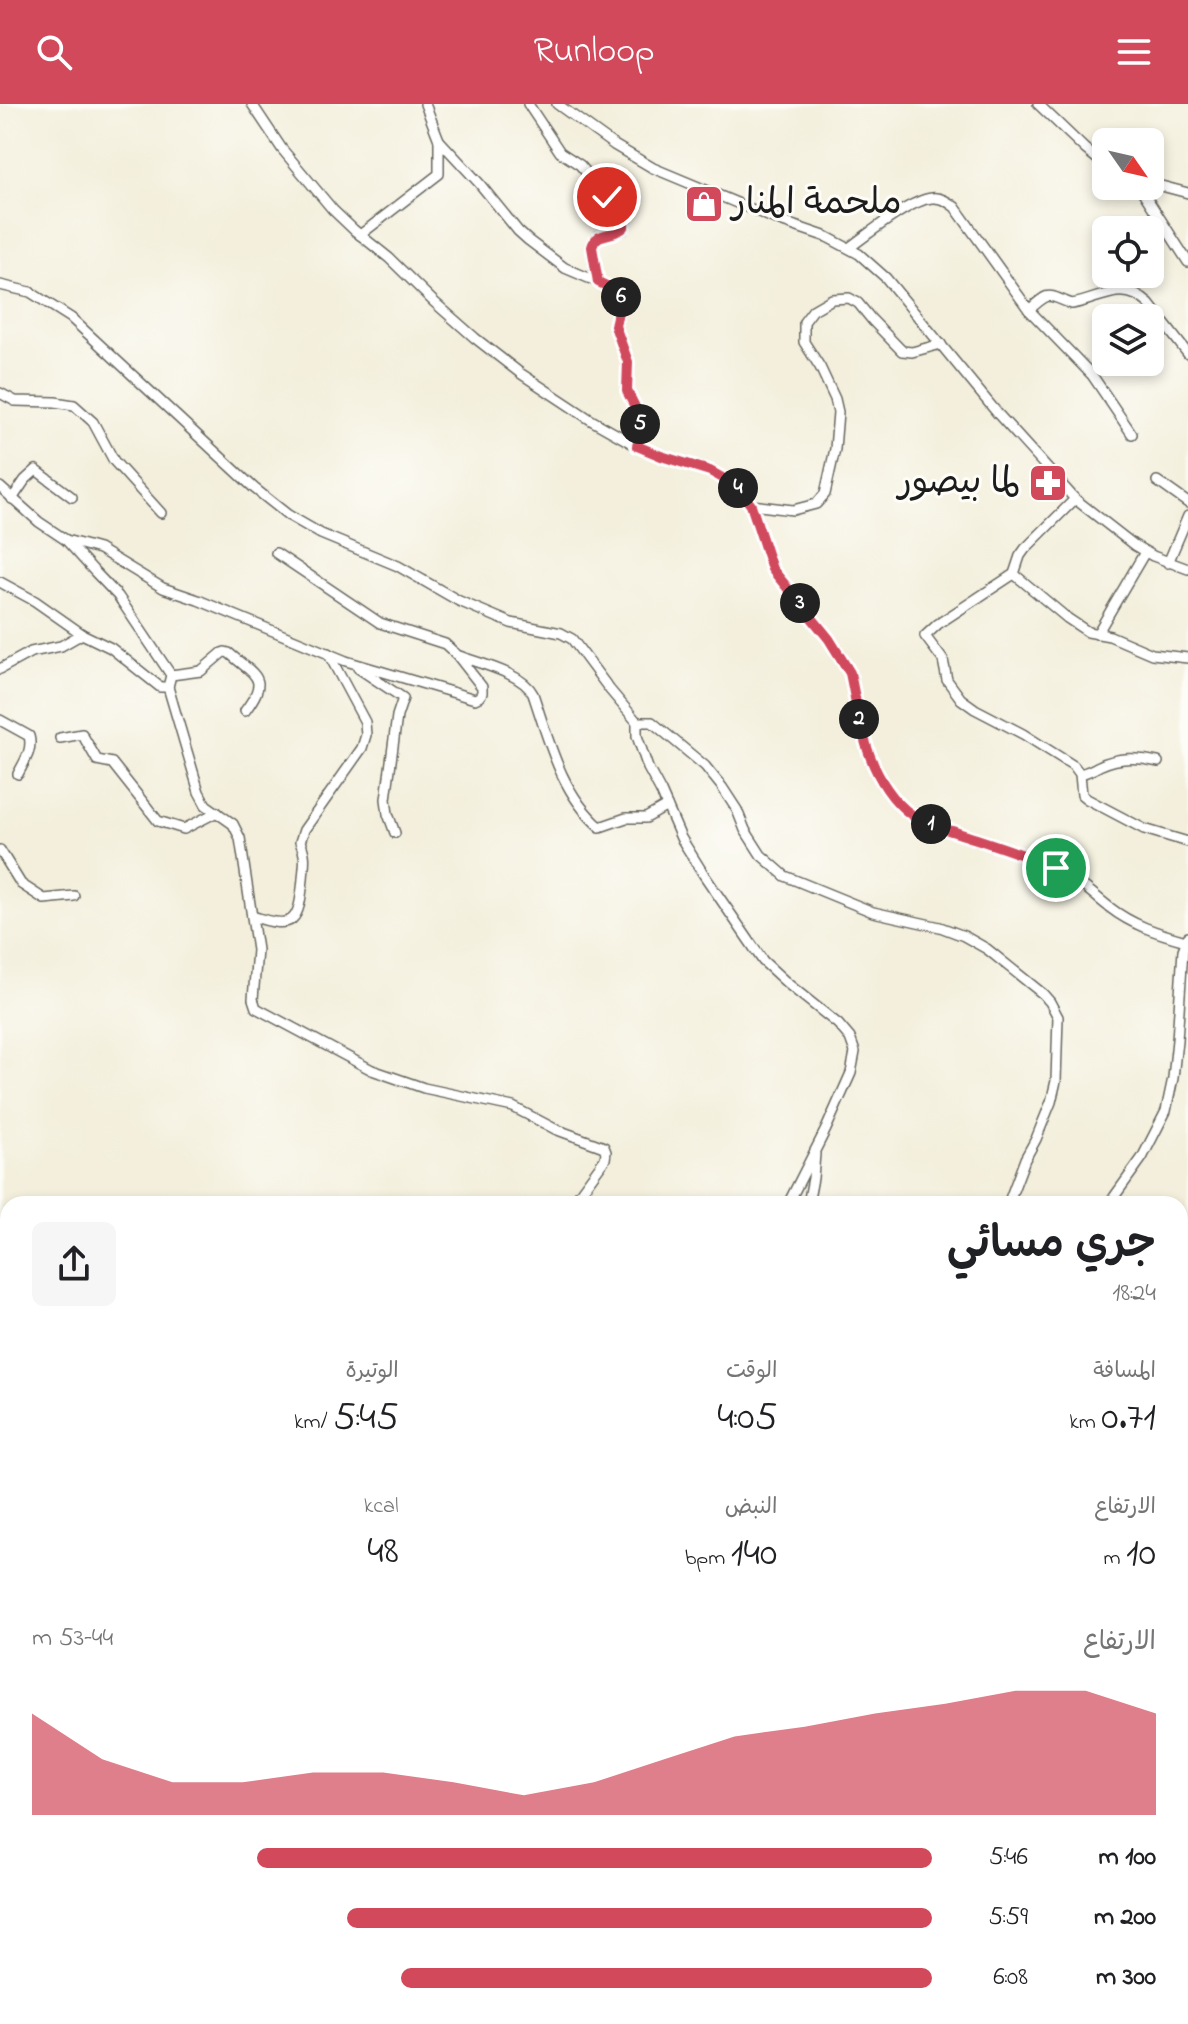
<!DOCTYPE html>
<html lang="ar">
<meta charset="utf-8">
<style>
body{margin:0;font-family:"Indie Flower","Playpen Sans Arabic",sans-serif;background:#f6f6f6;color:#202124;direction:rtl;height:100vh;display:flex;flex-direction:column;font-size:30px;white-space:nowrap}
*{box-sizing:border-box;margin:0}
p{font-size:26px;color:#757577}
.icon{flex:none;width:44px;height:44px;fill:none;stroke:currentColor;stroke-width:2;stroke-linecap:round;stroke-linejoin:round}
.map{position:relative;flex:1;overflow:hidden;direction:ltr}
.sheet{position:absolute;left:0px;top:1092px;width:1188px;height:828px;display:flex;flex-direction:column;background:#fff;border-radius:24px 24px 0 0;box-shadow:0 4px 12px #0003;direction:rtl}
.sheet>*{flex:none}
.needle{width:52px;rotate:124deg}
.fabs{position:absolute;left:1092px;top:24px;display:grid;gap:16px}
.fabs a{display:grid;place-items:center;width:72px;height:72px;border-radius:12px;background:#fff;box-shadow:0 4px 12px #0003;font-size:40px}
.pin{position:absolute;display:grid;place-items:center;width:68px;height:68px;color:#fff;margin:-34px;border:4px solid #fff;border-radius:50%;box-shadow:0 2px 8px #0007}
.km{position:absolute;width:40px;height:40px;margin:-20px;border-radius:50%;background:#222;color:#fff;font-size:22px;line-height:40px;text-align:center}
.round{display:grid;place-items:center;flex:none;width:84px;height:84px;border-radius:12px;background:#f6f6f6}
.summary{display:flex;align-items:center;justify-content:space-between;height:136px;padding:0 32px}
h1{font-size:44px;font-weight:600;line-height:60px}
.stats{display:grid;grid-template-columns:repeat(3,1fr);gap:12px;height:136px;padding:8px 32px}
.stats div{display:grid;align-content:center}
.stats b{font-size:40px;font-weight:600}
.stats small{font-size:22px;font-weight:400}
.stats p{font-size:22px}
.chart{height:224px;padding:16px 32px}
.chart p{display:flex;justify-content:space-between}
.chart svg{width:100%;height:144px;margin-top:8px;fill:#d1495b;opacity:.7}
ul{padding:0 32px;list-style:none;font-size:26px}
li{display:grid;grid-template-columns:128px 96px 1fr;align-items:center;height:60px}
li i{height:20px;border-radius:10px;background:#d1495b}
header{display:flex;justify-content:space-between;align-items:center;height:104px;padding:0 32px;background:#d1495b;color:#fff;font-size:36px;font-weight:600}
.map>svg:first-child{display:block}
.forest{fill:#77b678;stroke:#4a694a;stroke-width:2}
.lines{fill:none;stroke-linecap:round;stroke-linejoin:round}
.stream{stroke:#3cadb7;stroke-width:3}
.minor-casing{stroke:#67665f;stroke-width:12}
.minor{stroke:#fff;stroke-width:9}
.route-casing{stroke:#fff;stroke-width:16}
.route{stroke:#d1495b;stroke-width:10}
.labels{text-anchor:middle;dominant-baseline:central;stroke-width:6;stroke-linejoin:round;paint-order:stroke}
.poi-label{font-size:36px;fill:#1c1c1c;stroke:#fdfcf7;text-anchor:start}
</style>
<header><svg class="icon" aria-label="menu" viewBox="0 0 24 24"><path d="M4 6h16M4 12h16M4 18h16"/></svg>Runloop<svg class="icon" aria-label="search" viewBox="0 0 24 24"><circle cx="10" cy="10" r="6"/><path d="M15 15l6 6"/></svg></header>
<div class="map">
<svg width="1188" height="1920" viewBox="0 0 1188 1920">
<rect width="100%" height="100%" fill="#fdfcf7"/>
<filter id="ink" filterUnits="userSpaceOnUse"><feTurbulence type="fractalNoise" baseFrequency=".0125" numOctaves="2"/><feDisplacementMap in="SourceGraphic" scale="16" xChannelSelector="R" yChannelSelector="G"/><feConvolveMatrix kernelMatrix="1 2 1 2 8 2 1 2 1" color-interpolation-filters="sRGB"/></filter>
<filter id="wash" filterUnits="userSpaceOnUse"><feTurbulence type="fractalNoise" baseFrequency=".006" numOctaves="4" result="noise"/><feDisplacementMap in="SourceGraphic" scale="32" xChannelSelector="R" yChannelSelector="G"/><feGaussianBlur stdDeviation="1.8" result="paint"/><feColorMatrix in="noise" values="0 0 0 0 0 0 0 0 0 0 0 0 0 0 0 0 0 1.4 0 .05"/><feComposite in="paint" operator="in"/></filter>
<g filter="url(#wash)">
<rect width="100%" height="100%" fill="#f3efdc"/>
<!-- forest -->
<path class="forest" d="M 937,1912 L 1116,1912 L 1119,1920 L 942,1920 Z"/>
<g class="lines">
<!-- stream -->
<g class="stream">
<path d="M 0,1517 L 8,1524"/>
<path d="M 201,1912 L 205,1920"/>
</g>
</g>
</g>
<g filter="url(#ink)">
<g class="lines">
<!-- minor casing -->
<g class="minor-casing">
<g id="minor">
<path d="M 252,0 L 282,45 L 333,106 L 354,126 L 389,154 L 433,197 L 475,234 L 520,269 L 591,316 L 637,342 L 661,352 L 710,367 L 735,381 L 751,401 L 772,465 L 829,535 L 850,569 C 856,597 860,625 870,652 C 878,674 892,698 912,711 C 927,721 946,725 963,731 C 996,742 1029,751 1060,766 C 1079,776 1092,790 1109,803 C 1132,821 1157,829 1186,837 L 1188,840"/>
<path d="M 528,0 L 560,48 L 580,61 L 622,110 L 625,117 L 623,126 C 615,130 604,128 597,133 C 588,139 595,168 598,178 L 622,189 L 615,222 L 628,258 L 627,287 L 637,307 L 640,318 L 637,342"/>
<path d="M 557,0 L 614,41 L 653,64 L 780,117 L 827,133 L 859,150 L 886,174 L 998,310 L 1075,395 L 1134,441 L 1153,452 L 1188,465"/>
<path d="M 1038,0 L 1085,45 L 1106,62"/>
<path d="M 439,36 L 479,79 L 518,127 L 528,136 L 565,164 L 598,178"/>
<path d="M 1150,79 L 1188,89"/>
<path d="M 1139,82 L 1188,158"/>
<path d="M 360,131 L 439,70 L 439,36 L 425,0"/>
<path d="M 849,144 C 868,130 910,96 932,94 C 941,93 948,98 955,103 L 1029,206 L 1092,271 L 1132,330"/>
<path d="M 0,181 L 30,188 L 71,214 L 254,384 L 288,411 L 321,430 L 398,462 L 459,497 L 511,519 L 561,529 L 572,535 L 610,586 L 637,618 L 652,618 L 705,662 L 722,683 L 737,706 L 745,726 L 761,751 L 785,772 L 873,808 L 940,823 L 964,832 L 987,845 L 1043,890 L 1050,898 L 1058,913 L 1056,977 L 1051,998 L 1036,1035 L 1025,1055 L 1008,1100"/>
<path d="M 1029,206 C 1051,186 1047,191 1072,200 C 1102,195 1122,175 1149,200 L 1188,250"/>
<path d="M 0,289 L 15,297 L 55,298 L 74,301 L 93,318 L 114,357 L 161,409"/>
<path d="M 1157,377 L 1188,399"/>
<path d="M 0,383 L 39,418 L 66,436 L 95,468 L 118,492 L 171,571 L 168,583 L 160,583 L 111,544 L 82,530 L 35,497 L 0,478"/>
<path d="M 12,395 L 25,376 L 36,366 L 72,393"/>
<path d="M 1075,395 L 1025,445 L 1020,452 L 1014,470 L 1067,514 L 1088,528 L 1110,532 L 1152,550 L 1188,554"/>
<path d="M 751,401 L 793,406 L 816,400 L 825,390 L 835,345 L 838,308 L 835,295 L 820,263 L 804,238 L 804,218 L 813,206 L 832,195 L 849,194 L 858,199 L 872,216 L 902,247 L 912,248 L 941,240"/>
<path d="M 66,436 L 99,445 L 163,484 L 198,496 L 346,557 L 475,595 L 479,593 L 482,589 L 482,583 L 457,551 L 445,540 L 380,519 L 276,449"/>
<path d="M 1168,459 L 1188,412"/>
<path d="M 1014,470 L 938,520 L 925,532 L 943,556 L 947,576 L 961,595 L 975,605 L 1023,630 L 1074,662 L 1080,670 L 1082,691 L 1087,695 L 1144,725 L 1188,738"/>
<path d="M 1097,530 L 1145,448"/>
<path d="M 459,552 C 481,560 522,569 533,590 C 549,637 561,689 600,723 L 626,714 L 646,714 L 667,702"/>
<path d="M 358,564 L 403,594 L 397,612 L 386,695 L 388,710 L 395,729"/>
<path d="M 0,565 L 31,548 L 61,542 L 82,530"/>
<path d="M 171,571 L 201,567 L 222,549 L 225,548 L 229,549 C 256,573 270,573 245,607"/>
<path d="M 168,583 L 199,688 L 206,701 L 233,720 L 240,734 L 257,846 L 253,895 L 256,904 L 372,966 L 424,984 L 513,1003 L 555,1025 L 604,1043 L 606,1048 L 605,1055 L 572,1100"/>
<path d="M 0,616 L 29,632 C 33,646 24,658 18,670"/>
<path d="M 637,618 L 637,632 L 648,664 L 661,688 L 681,734 L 704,771 L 763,857 L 788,880 L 838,920 L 850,934 L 855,948 L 851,969 L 826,1025 L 788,1100"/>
<path d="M 60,634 L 82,630 L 97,656 L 112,659 L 158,717 L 184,725 L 217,708"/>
<path d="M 1080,670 C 1088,668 1092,666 1099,662 C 1117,653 1139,653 1158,658"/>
<path d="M 0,746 L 21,780 L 44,795 L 74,792"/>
<path d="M 252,812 C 295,827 299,817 303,775 C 304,759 307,753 300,738 L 304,726 L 362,644 L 366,631 L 365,618 L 328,549"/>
<path d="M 808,1100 L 813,1074 L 815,1050"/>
<path d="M 1109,1100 L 1142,1054 L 1166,1007 L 1173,974 L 1177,936 L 1183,846 L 1188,833"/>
<path d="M 1188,1178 L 1182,1213 L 1188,1257"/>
<path d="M 1180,1449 L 1183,1441 L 1188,1366"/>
<path d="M 1180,1609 L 1188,1610"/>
<path d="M 0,1611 L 8,1619"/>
<path d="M 593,1912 L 596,1920"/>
<path d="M 841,1912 L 843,1920"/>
</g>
</g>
<!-- minor -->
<use href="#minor" class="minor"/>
</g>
</g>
<g class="lines" filter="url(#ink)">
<!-- route casing -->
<g class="route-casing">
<path id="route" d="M 607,93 C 615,102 625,111 624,123 C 614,134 596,126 592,143 L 598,178 L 622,189 L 615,222 L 628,258 L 627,287 L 637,307 L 640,318 L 639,335 L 637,342 L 661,352 L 710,367 L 735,381 L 751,401 L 772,465 L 829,535 L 850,569 C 856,597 860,626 870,652 C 878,674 893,698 912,711 C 926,720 943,724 958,729 C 991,740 1024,750 1056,764"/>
</g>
<!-- route -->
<use href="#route" class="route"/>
</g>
<!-- icons -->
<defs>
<g id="shop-square" transform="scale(2)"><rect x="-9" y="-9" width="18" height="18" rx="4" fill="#d1495b" stroke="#fdfcf7"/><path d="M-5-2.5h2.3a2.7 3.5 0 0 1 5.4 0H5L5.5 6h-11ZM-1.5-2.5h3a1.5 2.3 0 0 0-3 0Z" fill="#fff"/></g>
<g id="pharmacy-square" transform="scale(2)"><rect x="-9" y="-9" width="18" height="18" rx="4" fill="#d1495b" stroke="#fdfcf7"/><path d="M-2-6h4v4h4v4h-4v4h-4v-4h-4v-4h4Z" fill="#fff"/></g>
</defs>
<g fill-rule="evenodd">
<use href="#shop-square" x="704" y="100"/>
<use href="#pharmacy-square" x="1048" y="379"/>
</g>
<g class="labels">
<!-- poi labels -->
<g class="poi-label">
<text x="732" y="100">ملحمة المنار</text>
<text x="1020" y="379" text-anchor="end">لما بيصور</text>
</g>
</g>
</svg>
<div class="fabs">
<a><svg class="needle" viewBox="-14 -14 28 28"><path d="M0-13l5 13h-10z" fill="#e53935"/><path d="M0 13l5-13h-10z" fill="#757577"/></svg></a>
<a><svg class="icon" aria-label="locate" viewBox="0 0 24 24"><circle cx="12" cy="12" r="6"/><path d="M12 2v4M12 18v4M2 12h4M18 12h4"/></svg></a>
<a><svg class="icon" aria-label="layers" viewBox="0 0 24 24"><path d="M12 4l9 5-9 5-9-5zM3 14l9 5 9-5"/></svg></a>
</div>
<div class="pin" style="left:1056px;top:764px;background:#1e9e55"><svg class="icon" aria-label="arrive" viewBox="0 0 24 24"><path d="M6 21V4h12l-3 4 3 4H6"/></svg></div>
<div class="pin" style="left:607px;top:93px;background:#d93025"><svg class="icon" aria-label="check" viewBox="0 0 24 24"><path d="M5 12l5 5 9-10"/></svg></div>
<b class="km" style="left:931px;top:720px">1</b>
<b class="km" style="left:859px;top:615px">2</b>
<b class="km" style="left:800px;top:499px">3</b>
<b class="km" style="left:738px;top:384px">4</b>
<b class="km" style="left:640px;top:320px">5</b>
<b class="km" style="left:621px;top:193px">6</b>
<section class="sheet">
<div class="summary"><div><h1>جري مسائي</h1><p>18:24</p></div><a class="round"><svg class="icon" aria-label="share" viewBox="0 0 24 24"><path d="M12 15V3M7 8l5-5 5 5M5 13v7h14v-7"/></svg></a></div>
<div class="stats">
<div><p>المسافة</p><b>0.71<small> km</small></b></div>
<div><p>الوقت</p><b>4:05</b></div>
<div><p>الوتيرة</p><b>5:45<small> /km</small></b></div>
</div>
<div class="stats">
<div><p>الارتفاع</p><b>10<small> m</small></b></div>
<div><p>النبض</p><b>140<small> bpm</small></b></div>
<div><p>kcal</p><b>48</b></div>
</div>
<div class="chart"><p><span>الارتفاع</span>44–53 m</p>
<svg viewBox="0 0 160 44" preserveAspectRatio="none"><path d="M0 44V13L10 27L20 34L30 34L40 31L50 31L60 34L70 38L80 34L90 27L100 20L110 17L120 13L130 10L140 6L150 6L160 13V44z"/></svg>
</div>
<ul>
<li><b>100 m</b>5:46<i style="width:75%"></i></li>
<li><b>200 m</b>5:59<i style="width:65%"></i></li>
<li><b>300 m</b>6:08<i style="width:59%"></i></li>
</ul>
</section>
</div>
